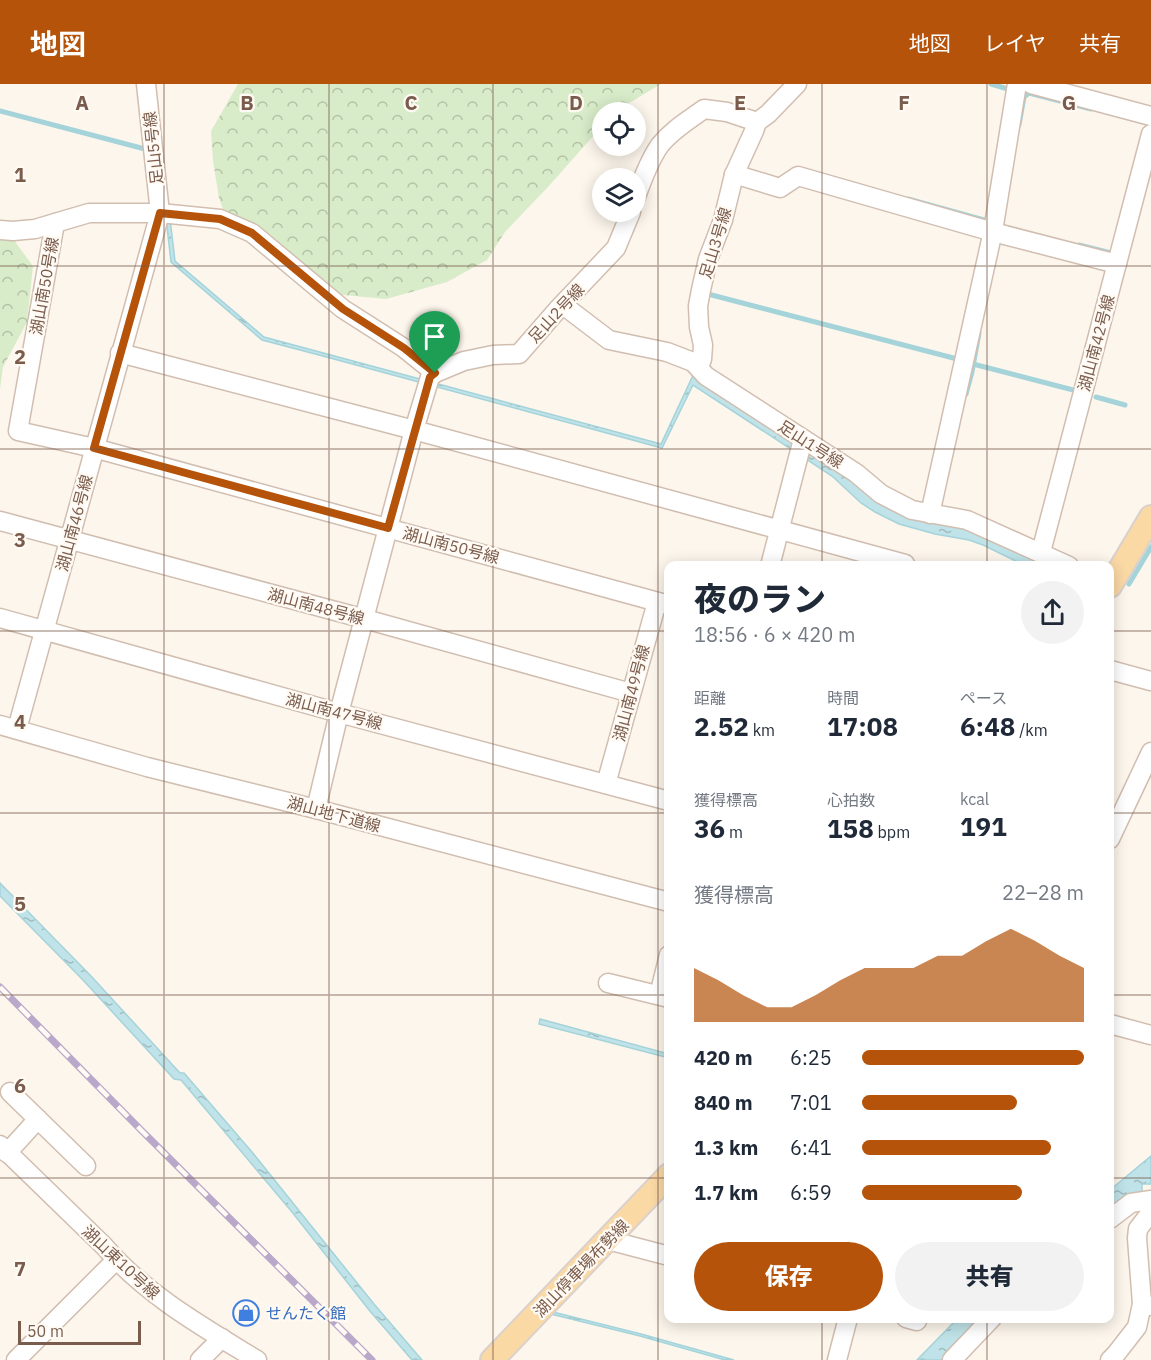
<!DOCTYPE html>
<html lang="ja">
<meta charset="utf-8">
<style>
body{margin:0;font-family:"IBM Plex Sans","Noto Sans JP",sans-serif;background:#f2f2f3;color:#1f2937;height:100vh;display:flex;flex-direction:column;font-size:22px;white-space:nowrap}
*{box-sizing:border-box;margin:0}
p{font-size:20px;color:#747a83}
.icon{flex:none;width:33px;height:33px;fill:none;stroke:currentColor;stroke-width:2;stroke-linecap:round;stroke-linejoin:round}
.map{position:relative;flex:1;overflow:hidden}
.panel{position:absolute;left:664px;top:477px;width:450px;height:762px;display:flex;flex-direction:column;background:#fff;border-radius:12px;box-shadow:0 3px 15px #0003}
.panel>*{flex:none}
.fabs{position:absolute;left:592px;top:18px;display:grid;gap:12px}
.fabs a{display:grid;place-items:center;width:54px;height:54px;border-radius:50%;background:#fff;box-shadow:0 3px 15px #0003;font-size:30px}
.scale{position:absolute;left:18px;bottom:15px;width:123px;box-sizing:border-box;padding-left:6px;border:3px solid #7a5c4d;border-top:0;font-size:16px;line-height:21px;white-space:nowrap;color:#7a5c4d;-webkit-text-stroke:4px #fffaf3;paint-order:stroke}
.pin{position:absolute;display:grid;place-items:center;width:51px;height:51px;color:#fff;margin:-62px -26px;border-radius:50% 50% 50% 0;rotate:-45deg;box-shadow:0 0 6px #0007}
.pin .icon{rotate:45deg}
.round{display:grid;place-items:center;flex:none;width:63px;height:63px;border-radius:32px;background:#f2f2f3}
.headline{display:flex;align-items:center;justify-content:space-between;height:102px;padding:0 30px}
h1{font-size:33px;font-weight:800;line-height:45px}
.figures{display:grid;grid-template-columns:repeat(3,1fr);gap:9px;height:102px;padding:6px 30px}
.figures div{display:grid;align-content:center}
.figures b{font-size:26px;font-weight:800}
.figures small{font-size:16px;font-weight:400}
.figures p{font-size:16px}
.chart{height:168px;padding:12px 30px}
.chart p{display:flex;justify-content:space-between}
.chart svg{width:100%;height:108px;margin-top:6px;fill:#b45309;opacity:.7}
.action{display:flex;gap:12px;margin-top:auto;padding:12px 30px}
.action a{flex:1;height:69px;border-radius:36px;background:#b45309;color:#fff;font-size:24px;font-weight:800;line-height:69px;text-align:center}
.action a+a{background:#f2f2f3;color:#1f2937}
ul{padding:0 30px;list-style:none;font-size:20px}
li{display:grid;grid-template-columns:96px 72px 1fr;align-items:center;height:45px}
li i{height:15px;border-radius:8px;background:#b45309}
header{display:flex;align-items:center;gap:36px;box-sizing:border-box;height:84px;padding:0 30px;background:#b45309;color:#fff}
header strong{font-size:28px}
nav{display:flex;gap:33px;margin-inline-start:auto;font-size:21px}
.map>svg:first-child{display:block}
.forest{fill:url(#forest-crowns)}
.water{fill:url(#water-ripples);stroke:#a5d3da;stroke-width:1.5}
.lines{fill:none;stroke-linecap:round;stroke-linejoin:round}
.stream{stroke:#a5d3da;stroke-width:5}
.minor-casing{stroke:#d1beb0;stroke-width:21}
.major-casing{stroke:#dad1cd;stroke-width:26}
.minor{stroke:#fff;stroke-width:18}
.major{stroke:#fbd9a5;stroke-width:22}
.rail-casing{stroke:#b9a8c9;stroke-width:7}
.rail{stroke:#fffaf3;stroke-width:4.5;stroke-dasharray:14;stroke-linecap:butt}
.route-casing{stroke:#fff;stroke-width:12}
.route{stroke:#b45309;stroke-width:8}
.grid{fill:none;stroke:#7a5c4d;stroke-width:1.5;stroke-opacity:0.55}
.labels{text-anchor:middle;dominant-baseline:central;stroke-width:4.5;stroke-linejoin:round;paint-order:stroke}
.street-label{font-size:16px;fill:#7a5c4d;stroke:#fffaf3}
.shop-label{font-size:16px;fill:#366cbe;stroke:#fffaf3;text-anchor:start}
.grid-label{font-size:20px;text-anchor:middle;font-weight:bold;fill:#7a5c4d;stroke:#fffaf3;stroke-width:4.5;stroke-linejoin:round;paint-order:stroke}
</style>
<header>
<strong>地図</strong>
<nav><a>地図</a><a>レイヤ</a><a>共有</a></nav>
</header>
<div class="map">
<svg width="1151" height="1276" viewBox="0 0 1151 1276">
<defs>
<pattern id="forest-crowns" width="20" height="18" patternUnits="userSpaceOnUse" patternTransform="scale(1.5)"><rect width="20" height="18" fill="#d8ecc9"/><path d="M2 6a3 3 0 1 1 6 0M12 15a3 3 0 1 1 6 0" fill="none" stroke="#b4c2a5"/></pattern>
<pattern id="water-ripples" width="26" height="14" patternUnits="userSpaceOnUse" patternTransform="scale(1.5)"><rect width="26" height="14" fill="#bfe3e8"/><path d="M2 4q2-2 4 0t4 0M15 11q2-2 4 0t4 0" fill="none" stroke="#a0bbbe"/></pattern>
</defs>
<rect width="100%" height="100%" fill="#fdf6ec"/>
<!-- forest -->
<g class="forest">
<path d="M 238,0 L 661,0 L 614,28 L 603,28 L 603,41 L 548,103 L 505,148 L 487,176 L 447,198 L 386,215 L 333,210 L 224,128 L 219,114 L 213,77 L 211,47 Z"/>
<path d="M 0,152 L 15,154 L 16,159 L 33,182 L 27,238 L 3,283 L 0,305 Z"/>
</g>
<!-- water -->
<g class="water">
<path d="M 154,0 L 175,177 L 264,253 L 661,360 L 694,289 L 840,386 L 869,412 L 880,420 L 901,431 L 922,436 L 958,442 L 1051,481 L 1024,481 L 983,461 L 969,456 L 935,450 L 899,440 L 875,428 L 861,419 L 832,392 L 693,301 L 662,364 L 319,271 L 262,256 L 171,178 L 153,18 Z"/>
<path d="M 0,799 L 91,892 L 180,989 L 184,989 L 252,1068 L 374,1220 L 422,1276 L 412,1276 L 369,1226 L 292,1128 L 181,996 L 174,995 L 83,896 L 0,812 Z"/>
<path d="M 540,935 L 669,970 L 669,974 L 539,940 Z"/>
<path d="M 1151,1072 L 1151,1100 L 1142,1100 L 1142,1110 L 1110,1130 L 1110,1106 Z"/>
<path d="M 553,1228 L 641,1250 L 734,1276 L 725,1276 L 640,1252 L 551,1230 Z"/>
<path d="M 957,1235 L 986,1235 L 946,1276 L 917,1276 Z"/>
</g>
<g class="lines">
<!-- stream -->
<g class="stream">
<path d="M 991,0 L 1008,5"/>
<path d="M 0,27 L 145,65"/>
<path d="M 1019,41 L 1024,13 L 1029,9 L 1091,25"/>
<path d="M 908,115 L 984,136"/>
<path d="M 1079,161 L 1111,169"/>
<path d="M 704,209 L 961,276"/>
<path d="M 973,280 L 1077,307"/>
<path d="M 966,310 L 972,288 L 979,249"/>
<path d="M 1096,313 L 1125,321"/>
<path d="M 1129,500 L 1151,463"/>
</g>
<!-- minor casing -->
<g class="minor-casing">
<g id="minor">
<path d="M 1031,0 L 1151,32"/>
<path d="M 757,38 L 768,30 L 797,0"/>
<path d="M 734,90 L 780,104 L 798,92 L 993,148 L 1117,180"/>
<path d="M 636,113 C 642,96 650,75 660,61 C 672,46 689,36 704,25 L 727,28 L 757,38"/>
<path d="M 55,139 L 18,347 L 94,364 L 669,521"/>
<path d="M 0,146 L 13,147 L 35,145 L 89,129 L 160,129 L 220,135 L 252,149 L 343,225 L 404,264 L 435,289 L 464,277 L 493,271 L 519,270 L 559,224 L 616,164 L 631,128"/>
<path d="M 563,221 L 609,256 L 667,268 L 693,278 L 706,292 L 856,389 L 881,410 L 912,426 L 967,436 L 1069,482"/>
<path d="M 120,269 L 414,346 L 905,480 L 906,482"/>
<path d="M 699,283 L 702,275 L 703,261 L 699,243 L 698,222 L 701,206 L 708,175 L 723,136 L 734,91 L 754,47 L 757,38"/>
<path d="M 930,430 L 993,147 L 1017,0"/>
<path d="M 0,437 L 365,535 L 631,609"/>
<path d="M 1041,468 L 1151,50"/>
<path d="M 770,482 L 803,355"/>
<path d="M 0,534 L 339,629 L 669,717"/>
<path d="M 1110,586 L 1151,597"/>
<path d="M 0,641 L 147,683 L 316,725 L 669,818"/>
<path d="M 17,645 L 160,129 L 146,0"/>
<path d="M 606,700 L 657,518"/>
<path d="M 316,725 L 339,629 L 414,346 L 430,293 L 435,289"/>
<path d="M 1110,755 L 1151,668"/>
<path d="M 608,899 L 669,914"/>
<path d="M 659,911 L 669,871"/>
<path d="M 1110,940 L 1151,951"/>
<path d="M 10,1008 L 86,1082"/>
<path d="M 0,1061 L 104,1162 C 146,1211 203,1243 257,1276"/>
<path d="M 7,1069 L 38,1035"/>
<path d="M 1151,1128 L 1138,1145 L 1137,1154 L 1142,1220 L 1151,1222"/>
<path d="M 1110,1135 L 1131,1119 L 1151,1116"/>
<path d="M 608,1156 L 669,1172"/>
<path d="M 906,1234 L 917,1237"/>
<path d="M 16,1276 L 116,1176"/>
<path d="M 200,1276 L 222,1254"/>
<path d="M 837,1276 L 848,1234"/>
<path d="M 952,1276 L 992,1234"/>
<path d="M 1110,1276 L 1116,1270 L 1137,1243 L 1142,1220"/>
</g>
</g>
<!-- major casing -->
<g class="major-casing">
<g id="major">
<path d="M 1110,502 L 1151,433"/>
<path d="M 492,1276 L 669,1091"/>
</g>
</g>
<!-- minor -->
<use href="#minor" class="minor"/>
<!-- major -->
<use href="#major" class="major"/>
<!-- rail casing -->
<g class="rail-casing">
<path id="rail" d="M 0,903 L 142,1047 L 372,1276"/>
</g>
<!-- rail -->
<use href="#rail" class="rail"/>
</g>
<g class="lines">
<!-- route casing -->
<g class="route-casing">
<path id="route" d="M 160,129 L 220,135 L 252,149 L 343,225 L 404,264 L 435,289 L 430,293 L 388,444 L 94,364 Z"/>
</g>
<!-- route -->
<use href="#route" class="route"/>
</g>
<!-- grid -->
<path class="grid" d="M 164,0 L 164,1276M 329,0 L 329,1276M 493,0 L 493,1276M 658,0 L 658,1276M 822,0 L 822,482M 987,0 L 987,482M 0,182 L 1151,182M 0,365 L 1151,365M 0,547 L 669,547M 1110,547 L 1151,547M 0,729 L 669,729M 1110,729 L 1151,729M 0,911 L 669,911M 1110,911 L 1151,911M 0,1094 L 669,1094M 1110,1094 L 1151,1094M 822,1234 L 822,1276M 987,1234 L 987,1276"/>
<!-- icons -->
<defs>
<g id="shop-ring" transform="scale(1.35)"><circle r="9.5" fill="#fffaf3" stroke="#3f7fe0" stroke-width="1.5"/><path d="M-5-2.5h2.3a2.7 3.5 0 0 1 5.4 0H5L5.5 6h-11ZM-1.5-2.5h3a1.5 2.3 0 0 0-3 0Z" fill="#3f7fe0"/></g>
</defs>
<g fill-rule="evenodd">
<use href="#shop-ring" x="246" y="1229"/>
</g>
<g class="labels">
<!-- street labels -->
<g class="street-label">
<text transform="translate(153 64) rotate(-96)">足山5号線</text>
<text transform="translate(715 159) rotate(-73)">足山3号線</text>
<text transform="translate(44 202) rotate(-80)">湖山南50号線</text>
<text transform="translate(556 229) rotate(-47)">足山2号線</text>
<text transform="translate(1096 259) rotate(-75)">湖山南42号線</text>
<text transform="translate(811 360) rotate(33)">足山1号線</text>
<text transform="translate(74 439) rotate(-75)">湖山南46号線</text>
<text transform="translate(451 461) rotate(15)">湖山南50号線</text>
<text transform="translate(316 522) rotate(15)">湖山南48号線</text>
<text transform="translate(631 609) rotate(-75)">湖山南49号線</text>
<text transform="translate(334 627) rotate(15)">湖山南47号線</text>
<text transform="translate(334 730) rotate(15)">湖山地下道線</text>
<text transform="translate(121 1178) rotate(43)">湖山東10号線</text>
<text transform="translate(581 1184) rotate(-46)">湖山停車場布勢線</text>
</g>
<!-- shop labels -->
<g class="shop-label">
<text x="266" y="1229">せんたく館</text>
</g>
</g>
<g class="grid-label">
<text x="82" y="26">A</text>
<text x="247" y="26">B</text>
<text x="411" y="26">C</text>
<text x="576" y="26">D</text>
<text x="740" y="26">E</text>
<text x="904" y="26">F</text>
<text x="1069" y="26">G</text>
<text x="20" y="98">1</text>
<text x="20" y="280">2</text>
<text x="20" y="463">3</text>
<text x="20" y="645">4</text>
<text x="20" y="827">5</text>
<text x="20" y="1009">6</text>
<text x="20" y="1192">7</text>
</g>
</svg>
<div class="fabs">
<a><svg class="icon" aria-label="locate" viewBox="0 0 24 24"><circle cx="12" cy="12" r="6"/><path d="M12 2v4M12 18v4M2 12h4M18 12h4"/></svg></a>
<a><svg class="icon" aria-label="layers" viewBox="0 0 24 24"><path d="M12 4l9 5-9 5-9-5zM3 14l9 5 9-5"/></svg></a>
</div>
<div class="scale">50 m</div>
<div class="pin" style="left:435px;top:289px;background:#1e9e55"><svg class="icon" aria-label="arrive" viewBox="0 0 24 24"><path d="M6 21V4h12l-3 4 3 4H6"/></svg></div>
<section class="panel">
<div class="headline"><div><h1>夜のラン</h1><p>18:56 · 6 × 420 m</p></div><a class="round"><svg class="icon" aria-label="share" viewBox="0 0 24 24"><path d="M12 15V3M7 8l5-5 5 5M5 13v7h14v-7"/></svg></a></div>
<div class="figures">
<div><p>距離</p><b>2.52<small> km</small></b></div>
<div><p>時間</p><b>17:08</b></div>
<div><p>ペース</p><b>6:48<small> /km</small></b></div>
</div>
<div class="figures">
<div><p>獲得標高</p><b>36<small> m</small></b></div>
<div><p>心拍数</p><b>158<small> bpm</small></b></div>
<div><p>kcal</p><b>191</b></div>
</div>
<div class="chart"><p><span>獲得標高</span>22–28 m</p>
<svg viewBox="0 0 160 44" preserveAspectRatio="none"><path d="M0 44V22L10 27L20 33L30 38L40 38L50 33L60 27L70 22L80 22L90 22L100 17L110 17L120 11L130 6L140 11L150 17L160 22V44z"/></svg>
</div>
<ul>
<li><b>420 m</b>6:25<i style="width:100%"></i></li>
<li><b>840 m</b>7:01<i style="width:70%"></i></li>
<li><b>1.3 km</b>6:41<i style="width:85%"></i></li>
<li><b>1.7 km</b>6:59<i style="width:72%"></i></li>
</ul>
<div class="action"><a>保存</a><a>共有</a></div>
</section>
</div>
